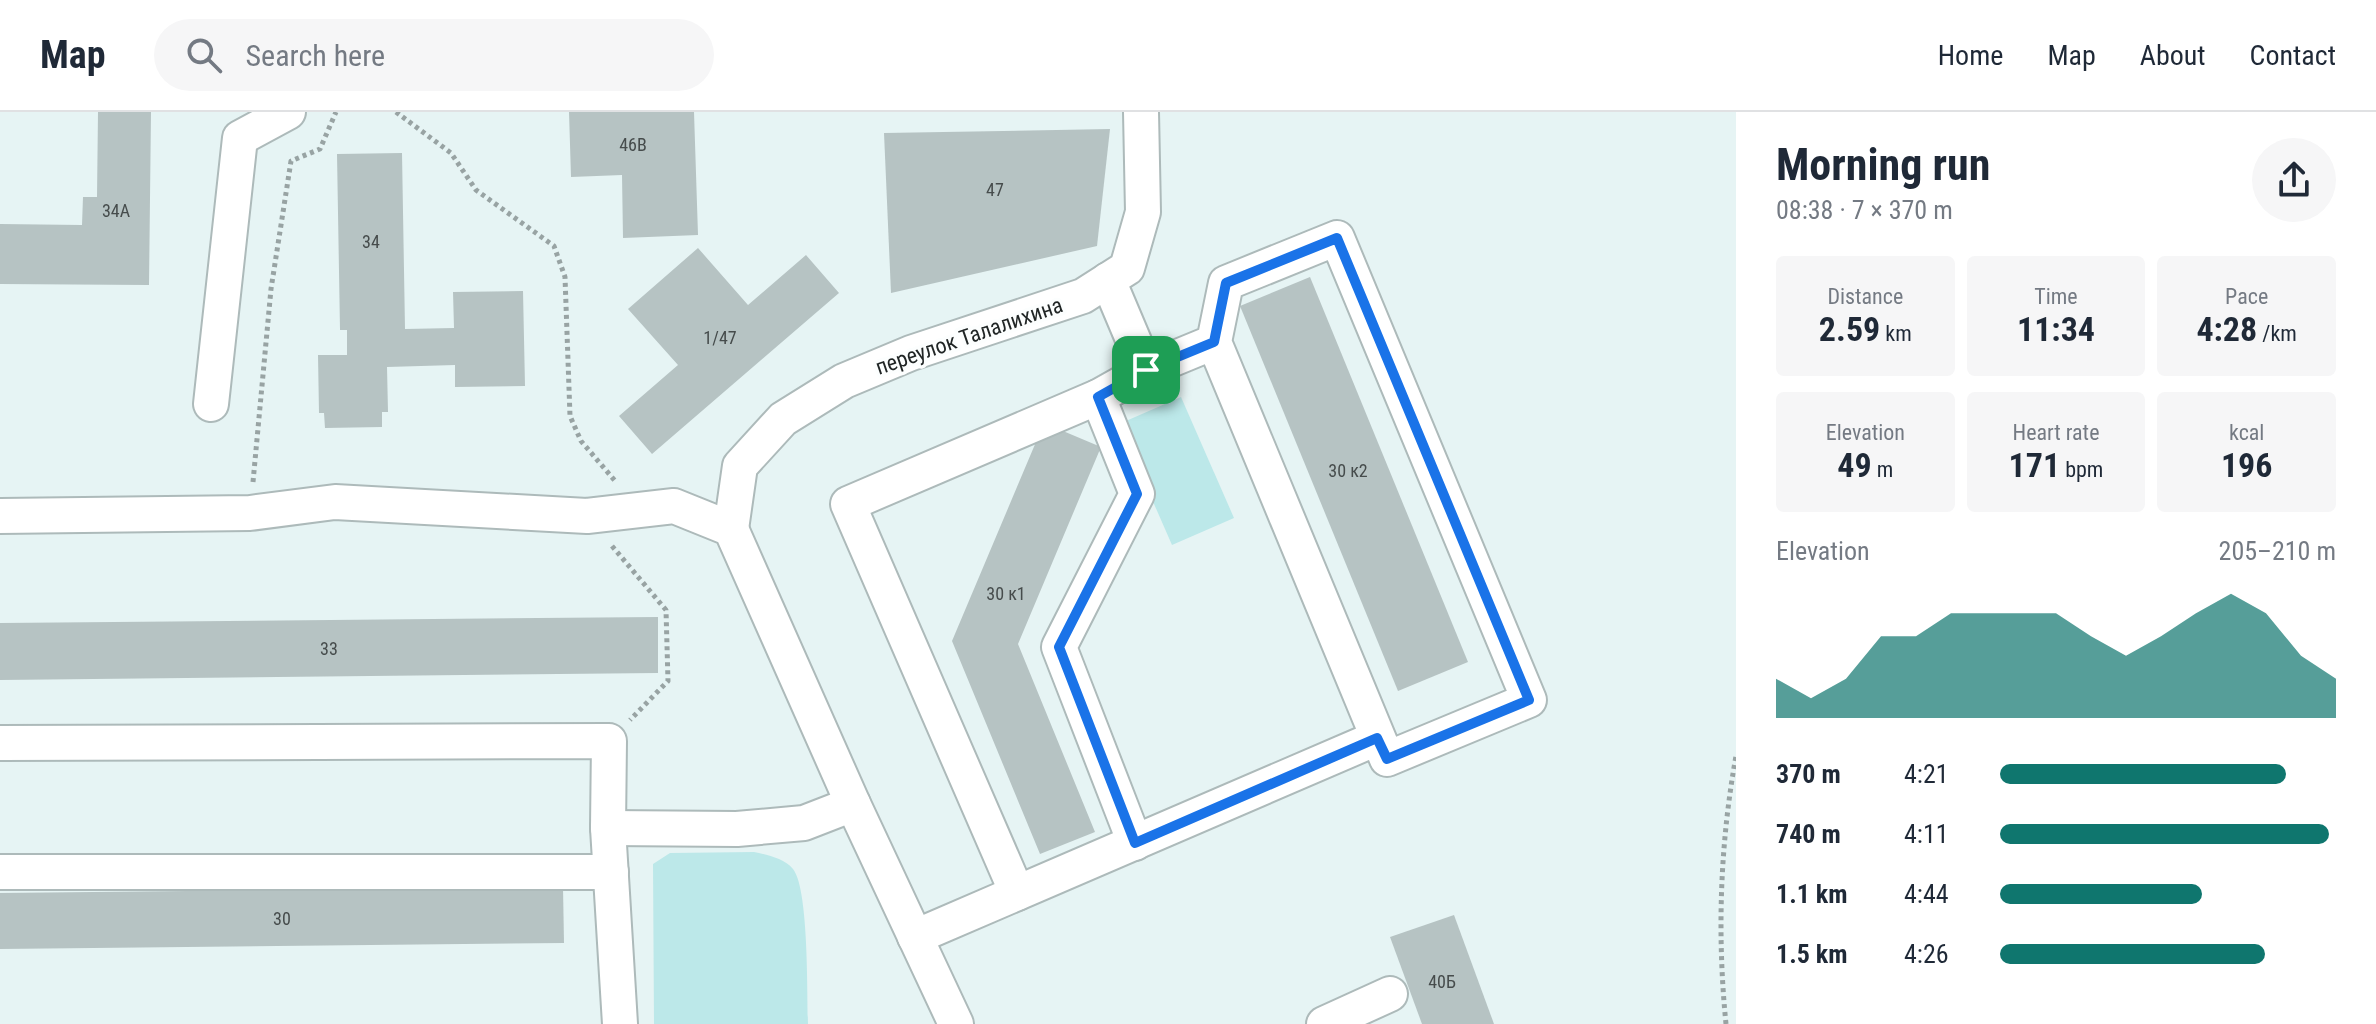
<!DOCTYPE html>
<meta charset="utf-8">
<style>
body{margin:0;font-family:"Roboto Condensed",sans-serif;background:#f6f6f7;color:#1f2937;height:100vh;display:flex;flex-direction:column;font-size:30px;white-space:nowrap}
*{box-sizing:border-box;margin:0}
p{font-size:26px;color:#747a83}
.icon{flex:none;width:44px;height:44px;fill:none;stroke:currentColor;stroke-width:2;stroke-linecap:round;stroke-linejoin:round}
.map{position:relative;flex:1;overflow:hidden}
.details{display:flex;flex-direction:column;background:#fff;width:640px}
.details>*{flex:none}
.pin{position:absolute;display:grid;place-items:center;width:68px;height:68px;color:#fff;margin:-34px;border-radius:16px;box-shadow:0 4px 12px #0006}
.round{display:grid;place-items:center;flex:none;width:84px;height:84px;border-radius:42px;background:#f6f6f7}
.headline{display:flex;align-items:center;justify-content:space-between;height:136px;padding:0 40px}
h1{font-size:44px;font-weight:700;line-height:60px}
.figures{display:grid;grid-template-columns:repeat(3,1fr);gap:12px;height:136px;padding:8px 40px}
.figures div{display:grid;align-content:center;border-radius:8px;background:#f6f6f7;text-align:center}
.figures b{font-size:34px;font-weight:700}
.figures small{font-size:22px;font-weight:400}
.figures p{font-size:22px}
.chart{height:224px;padding:16px 40px}
.chart p{display:flex;justify-content:space-between}
.chart svg{width:100%;height:144px;margin-top:8px;fill:#0f766e;opacity:.7}
ul{padding:0 40px;list-style:none;font-size:26px}
li{display:grid;grid-template-columns:128px 96px 1fr;align-items:center;height:60px}
li i{height:20px;border-radius:10px;background:#0f766e}
header{display:flex;align-items:center;gap:48px;box-sizing:border-box;height:112px;padding:0 40px;background:#fff;border-bottom:2px solid #e0e1e3}
header strong{font-size:38px}
nav{display:flex;gap:44px;margin-inline-start:auto;font-size:28px}
.search{width:560px;height:72px;background:#f6f6f7;display:flex;align-items:center;gap:20px;box-sizing:border-box;padding:0 28px;border-radius:44px;color:#747a83;font-size:30px}
main{display:flex;flex:1;min-height:0}
.map>svg:first-child{display:block}
.green{fill:#bce8e9}
.building{fill:#b6c3c3}
.lines{fill:none;stroke-linecap:round;stroke-linejoin:round}
.minor-casing{stroke:#adbaba;stroke-width:38}
.path{stroke:#98a3a3;stroke-width:5;stroke-dasharray:4 4;stroke-linecap:butt}
.minor{stroke:#fff;stroke-width:34}
.route-casing{stroke:#fff;stroke-width:16}
.route{stroke:#1a73e8;stroke-width:10}
.labels{text-anchor:middle;dominant-baseline:central;stroke-width:7;stroke-linejoin:round;paint-order:stroke}
.number-label{font-size:18px;fill:#464c4c}
.street-label{font-size:22px;fill:#202525;stroke:#fcfefe}
</style>
<header>
<strong>Map</strong>
<div class="search"><svg class="icon" aria-label="search" viewBox="0 0 24 24"><circle cx="10" cy="10" r="6"/><path d="M15 15l6 6"/></svg>Search here</div>
<nav><a>Home</a><a>Map</a><a>About</a><a>Contact</a></nav>
</header>
<main>
<div class="map">
<svg width="1736" height="912" viewBox="0 0 1736 912">
<rect width="100%" height="100%" fill="#e6f4f4"/>
<!-- green -->
<g class="green">
<path d="M 1181,285 L 1234,406 L 1172,433 L 1119,312 Z"/>
<path d="M 754,740 C 767,743 784,746 793,757 C 809,777 807,882 808,912 L 654,912 L 653,752 L 670,741 Z"/>
</g>
<!-- building -->
<g class="building">
<path d="M 98,0 L 151,0 L 149,173 L 0,172 L 0,112 L 82,113 L 83,85 L 97,85 Z"/>
<path d="M 569,0 L 694,0 L 698,123 L 623,126 L 622,63 L 571,65 Z"/>
<path d="M 1110,17 L 1097,134 L 891,181 L 884,21 Z"/>
<path d="M 402,41 L 405,217 L 454,216 L 453,180 L 523,179 L 525,274 L 455,275 L 455,253 L 387,255 L 388,300 L 382,300 L 382,315 L 325,316 L 324,301 L 319,301 L 318,243 L 347,243 L 347,218 L 340,218 L 337,42 Z"/>
<path d="M 698,136 L 748,193 L 806,143 L 839,181 L 652,342 L 619,304 L 678,253 L 628,197 Z"/>
<path d="M 1310,165 L 1468,550 L 1398,579 L 1240,194 Z"/>
<path d="M 1044,311 L 1101,335 L 1018,532 L 1095,720 L 1040,742 L 952,529 Z"/>
<path d="M 658,505 L 658,561 L 0,568 L 0,511 Z"/>
<path d="M 563,775 L 564,831 L 0,837 L 0,781 Z"/>
<path d="M 1454,803 L 1494,912 L 1422,912 L 1390,825 Z"/>
</g>
<g class="lines">
<!-- minor casing -->
<g class="minor-casing">
<g id="minor">
<path d="M 1108,168 L 1146,258 L 1214,230 L 1387,647 L 1529,588 L 1337,126 L 1226,171 L 1214,230"/>
<path d="M 211,292 L 240,26 L 288,0"/>
<path d="M 0,404 L 250,401 L 335,390 L 587,404 L 674,394 L 731,417 L 853,692 L 956,912"/>
<path d="M 731,417 L 740,354 L 783,307 L 844,269 L 911,241 L 1083,184 L 1127,156 L 1143,100 L 1141,0"/>
<path d="M 0,631 L 609,629 L 608,716 L 620,912"/>
<path d="M 608,716 L 737,717 L 804,711 L 853,692"/>
<path d="M 1135,731 L 1059,535 L 1137,382 L 1098,285 L 1146,258"/>
<path d="M 0,760 L 611,760"/>
<path d="M 1017,781 L 848,392 L 1098,285"/>
<path d="M 915,825 L 1377,626"/>
<path d="M 1324,912 L 1390,882"/>
</g>
</g>
<!-- path -->
<g class="path">
<path d="M 396,0 L 451,41 L 476,78 L 554,134 L 565,165 L 570,304 L 581,329 L 616,370"/>
<path d="M 253,370 L 271,177 L 291,49 L 320,37 L 336,0"/>
<path d="M 612,434 L 666,498 L 668,569 L 630,608"/>
<path d="M 1726,912 C 1717,823 1720,732 1736,644"/>
</g>
<!-- minor -->
<use href="#minor" class="minor"/>
</g>
<g class="lines">
<!-- route casing -->
<g class="route-casing">
<path id="route" d="M 1337,126 L 1529,588 L 1387,647 L 1377,626 L 1135,731 L 1059,535 L 1137,382 L 1098,285 L 1146,258 L 1214,230 L 1226,171 Z"/>
</g>
<!-- route -->
<use href="#route" class="route"/>
</g>
<g class="labels">
<!-- number labels -->
<g class="number-label">
<text x="633" y="32">46В</text>
<text x="995" y="77">47</text>
<text x="116" y="98">34А</text>
<text x="371" y="129">34</text>
<text x="720" y="225">1/47</text>
<text x="1348" y="358">30 к2</text>
<text x="1006" y="481">30 к1</text>
<text x="329" y="536">33</text>
<text x="282" y="806">30</text>
<text x="1442" y="869">40Б</text>
</g>
<!-- street labels -->
<g class="street-label">
<text transform="translate(969 224) rotate(-19)">переулок Талалихина</text>
</g>
</g>
</svg>
<div class="pin" style="left:1146px;top:258px;background:#1e9e55"><svg class="icon" aria-label="arrive" viewBox="0 0 24 24"><path d="M6 21V4h12l-3 4 3 4H6"/></svg></div>
</div>
<section class="details">
<div class="headline"><div><h1>Morning run</h1><p>08:38 · 7 × 370 m</p></div><a class="round"><svg class="icon" aria-label="share" viewBox="0 0 24 24"><path d="M12 15V3M7 8l5-5 5 5M5 13v7h14v-7"/></svg></a></div>
<div class="figures">
<div><p>Distance</p><b>2.59<small> km</small></b></div>
<div><p>Time</p><b>11:34</b></div>
<div><p>Pace</p><b>4:28<small> /km</small></b></div>
</div>
<div class="figures">
<div><p>Elevation</p><b>49<small> m</small></b></div>
<div><p>Heart rate</p><b>171<small> bpm</small></b></div>
<div><p>kcal</p><b>196</b></div>
</div>
<div class="chart"><p><span>Elevation</span>205–210 m</p>
<svg viewBox="0 0 160 44" preserveAspectRatio="none"><path d="M0 44V32L10 38L20 32L30 19L40 19L50 12L60 12L70 12L80 12L90 19L100 25L110 19L120 12L130 6L140 12L150 25L160 32V44z"/></svg>
</div>
<ul>
<li><b>370 m</b>4:21<i style="width:85%"></i></li>
<li><b>740 m</b>4:11<i style="width:98%"></i></li>
<li><b>1.1 km</b>4:44<i style="width:60%"></i></li>
<li><b>1.5 km</b>4:26<i style="width:79%"></i></li>
</ul>
</section>
</main>
